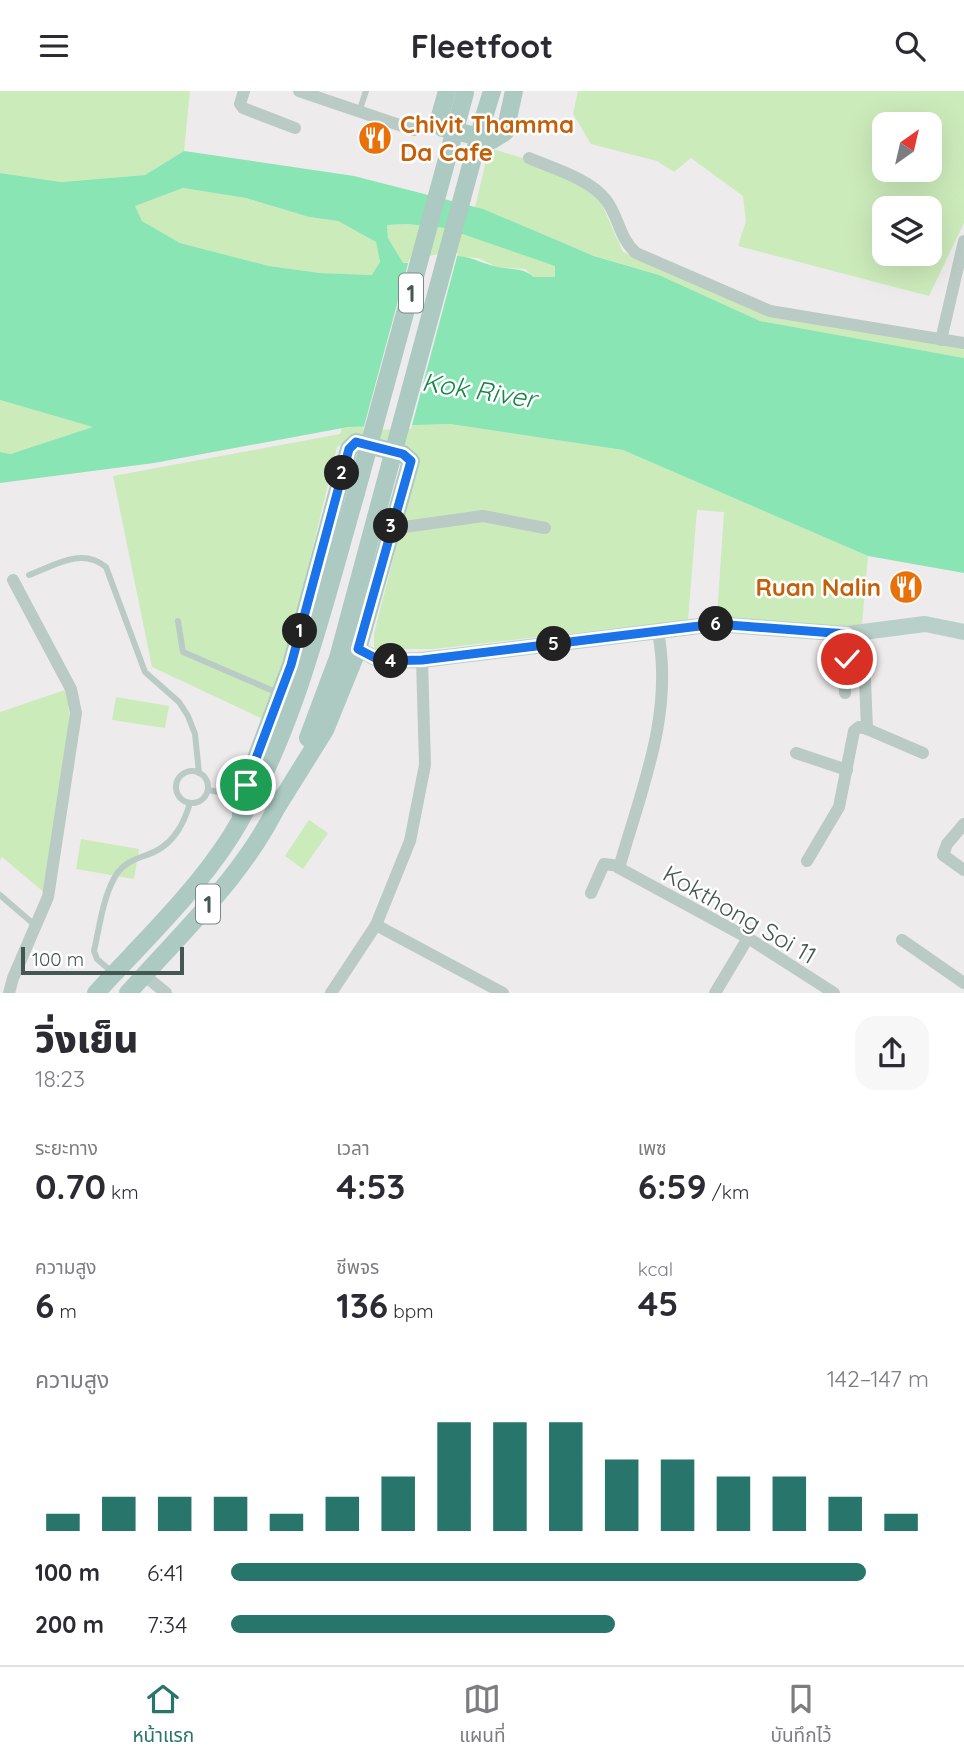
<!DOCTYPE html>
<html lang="th">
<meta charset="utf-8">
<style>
body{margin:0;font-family:Quicksand,"Noto Sans Thai",sans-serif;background:#f7f7f7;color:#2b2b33;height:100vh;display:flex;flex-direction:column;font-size:26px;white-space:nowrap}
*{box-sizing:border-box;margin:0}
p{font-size:23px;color:#7c7c81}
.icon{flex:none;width:38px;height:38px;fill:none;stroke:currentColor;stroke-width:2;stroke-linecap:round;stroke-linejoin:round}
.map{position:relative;height:902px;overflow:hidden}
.panel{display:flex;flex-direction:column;background:#fff;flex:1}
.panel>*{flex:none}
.needle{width:46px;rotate:34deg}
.tools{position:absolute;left:872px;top:21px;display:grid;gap:14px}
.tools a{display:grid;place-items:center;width:70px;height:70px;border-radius:14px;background:#fff;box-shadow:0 7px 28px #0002;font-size:35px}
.scale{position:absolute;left:21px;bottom:18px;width:163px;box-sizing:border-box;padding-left:7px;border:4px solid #455752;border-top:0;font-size:19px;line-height:24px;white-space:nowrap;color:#455752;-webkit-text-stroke:5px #fff;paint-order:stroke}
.pin{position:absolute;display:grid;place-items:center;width:60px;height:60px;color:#fff;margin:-30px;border:4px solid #fff;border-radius:50%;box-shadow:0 2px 7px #0007}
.km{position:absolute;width:35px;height:35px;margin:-18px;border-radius:50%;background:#222;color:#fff;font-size:19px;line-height:35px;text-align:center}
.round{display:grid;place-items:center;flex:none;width:74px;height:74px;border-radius:21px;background:#f7f7f7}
.overview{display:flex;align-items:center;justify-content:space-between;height:119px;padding:0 35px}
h1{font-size:38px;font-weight:800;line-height:52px}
.figures{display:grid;grid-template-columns:repeat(3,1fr);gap:10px;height:119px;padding:7px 35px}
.figures div{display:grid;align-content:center}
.figures b{font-size:35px;font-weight:800}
.figures small{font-size:19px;font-weight:400}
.figures p{font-size:19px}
.chart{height:196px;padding:14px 35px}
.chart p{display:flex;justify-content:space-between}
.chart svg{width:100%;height:126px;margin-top:7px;stroke:#27756b;stroke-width:6}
ul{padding:0 35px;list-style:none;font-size:23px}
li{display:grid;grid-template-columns:112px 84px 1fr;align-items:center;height:52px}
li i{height:18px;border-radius:9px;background:#27756b}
header{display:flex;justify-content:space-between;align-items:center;height:91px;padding:0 35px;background:#fff;font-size:32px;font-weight:800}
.menu{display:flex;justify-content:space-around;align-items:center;height:98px;border-top:2px solid #e1e1e2;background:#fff;font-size:19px;color:#7c7c81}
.menu a{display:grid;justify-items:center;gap:4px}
.menu .selected{color:#27756b}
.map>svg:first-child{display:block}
.green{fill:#ccebba;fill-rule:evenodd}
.water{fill:#89e5b3;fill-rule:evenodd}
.pier{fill:#eeebed}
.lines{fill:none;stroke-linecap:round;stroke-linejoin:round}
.lane{stroke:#bacac5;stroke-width:6}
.street{stroke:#bacac5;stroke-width:12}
.secondary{stroke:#b9cfca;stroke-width:16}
.primary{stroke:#acc9c2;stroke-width:18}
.primary-bridge{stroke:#acc9c2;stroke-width:18}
.route-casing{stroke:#fff;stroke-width:14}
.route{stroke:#1a73e8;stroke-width:9}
.labels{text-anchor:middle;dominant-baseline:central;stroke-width:5;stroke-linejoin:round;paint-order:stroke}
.shield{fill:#fff;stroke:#7d8986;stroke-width:2}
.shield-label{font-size:23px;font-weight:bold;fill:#455752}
.food-label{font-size:24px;font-weight:bold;fill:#c56008;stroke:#fff;text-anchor:start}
.street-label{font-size:24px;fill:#455752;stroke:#fff}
.water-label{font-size:26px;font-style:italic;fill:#148647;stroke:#fff}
</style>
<header><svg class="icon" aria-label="menu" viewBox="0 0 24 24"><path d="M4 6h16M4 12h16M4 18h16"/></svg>Fleetfoot<svg class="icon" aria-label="search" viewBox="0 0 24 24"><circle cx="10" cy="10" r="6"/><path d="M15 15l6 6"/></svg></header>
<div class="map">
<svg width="964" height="902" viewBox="0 0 964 902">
<rect width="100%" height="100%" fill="#eeebed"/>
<!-- green -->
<g class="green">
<path d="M 0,0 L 190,0 L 184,60 L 145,84 L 61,91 L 0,82 Z"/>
<path d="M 578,0 L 964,0 L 964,132 L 929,205 L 738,155 L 746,130 L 743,105 L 691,67 L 674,81 L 657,70 L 591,53 L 573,23 ZM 884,33 L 929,33 L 929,79 L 884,79 ZM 884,117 L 929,117 L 929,163 L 884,163 Z"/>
<path d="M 489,57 L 543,73 L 596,100 L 623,161 L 766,224 L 964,253 L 964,267 L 760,230 L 659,184 L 595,165 L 475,116 Z"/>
<path d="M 183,97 L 246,107 L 309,126 L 338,130 L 376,151 L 380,171 L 373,184 L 320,182 L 269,175 L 180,152 L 142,130 L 134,115 Z"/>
<path d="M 407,133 L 445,137 L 556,175 L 555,187 L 534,186 L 525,178 L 497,176 L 478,167 L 445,165 L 402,172 L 388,147 L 387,134 Z"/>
<path d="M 0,309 L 94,336 L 9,363 L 0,361 Z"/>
<path d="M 450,333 L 623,359 L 868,465 L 862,534 L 808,536 L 717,525 L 724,421 L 697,419 L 688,529 L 434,558 L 374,558 L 374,543 L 418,369 C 396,347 365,339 337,356 L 285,572 L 263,628 L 152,576 L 113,385 L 340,343 L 342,337 L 348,336 Z"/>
<path d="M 65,599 C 79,631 52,762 46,803 L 2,766 L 0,769 L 0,621 Z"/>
<path d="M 116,606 L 169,615 L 165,637 L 112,629 Z"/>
<path d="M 309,729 L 328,742 L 303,778 L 285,765 Z"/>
<path d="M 81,748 L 139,758 L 134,788 L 76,778 Z"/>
</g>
<!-- water -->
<path class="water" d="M 184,60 L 354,85 L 483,118 L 594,165 L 659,184 L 760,230 L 964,267 L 964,482 L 868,465 L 623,359 L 450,333 L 348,336 L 154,372 L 0,392 L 0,361 L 10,363 L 93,336 L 0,309 L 0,82 L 61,91 L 145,84 ZM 183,97 L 246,107 L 309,126 L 338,130 L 376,151 L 380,171 L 372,184 L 320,182 L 269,175 L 180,152 L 142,130 L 135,115 ZM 407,133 L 445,137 L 555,175 L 555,186 L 534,186 C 522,176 513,179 498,176 C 479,172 469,163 445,165 C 431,166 418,172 403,172 L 388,147 L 387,134 Z"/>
<!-- pier -->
<path class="pier" d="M 444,162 L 458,162 L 411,338 L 363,339 L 409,169 Z"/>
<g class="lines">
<!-- lane -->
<g class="lane">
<path d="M 359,21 L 366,0"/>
<path d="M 29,484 C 55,474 82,456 106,476 L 145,581 L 179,611 L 188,625 L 195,643 L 199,682"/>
<path d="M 178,530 L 183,561 L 278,602"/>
<circle cx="192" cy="696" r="16"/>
<path d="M 208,699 L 241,705"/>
<path d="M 0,804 L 36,835"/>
<path d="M 112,881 L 97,868 L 94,860 C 100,834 103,803 118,781 C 128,768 142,767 156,760 C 175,750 184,732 190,712"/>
</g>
<!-- street -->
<g class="street">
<path d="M 244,0 L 240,13 L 243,17 L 295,37"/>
<path d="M 299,0 L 414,39"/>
<path d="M 529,67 C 552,77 590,88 606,109 C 619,126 619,147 636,162 L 770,220 L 964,252"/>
<path d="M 941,249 L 964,150"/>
<path d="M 390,438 L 483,425 L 545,437"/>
<path d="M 658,541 C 674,623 641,699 619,777 L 748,847 L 834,902"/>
<path d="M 845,602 L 847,543"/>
<path d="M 867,638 L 923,662"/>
<path d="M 796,662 L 847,679"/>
<path d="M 964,733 L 947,753 L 943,764 L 964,779"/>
<path d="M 807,770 L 839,716 L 854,640 L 859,636 L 867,638 L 863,541"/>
<path d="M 591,802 L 604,773 L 620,775"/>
<path d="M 376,834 L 503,902"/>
<path d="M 902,849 L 964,892"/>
<path d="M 144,884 L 166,902"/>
<path d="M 9,902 L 13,887 L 48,806 L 76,622 L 71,598 L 13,489"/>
<path d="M 331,902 L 376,834 L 410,750 L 425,674 L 422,569"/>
<path d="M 715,902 L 748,847"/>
</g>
<!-- secondary -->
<path class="secondary" d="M 358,558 L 381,570 L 422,569 L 716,533 L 847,543 L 925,533 L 964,541"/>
<!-- primary -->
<g class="primary">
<path d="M 447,0 L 440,25 L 443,37 L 492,49 L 505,41 L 514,0"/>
<path d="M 484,26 L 492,0"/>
<path d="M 308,647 L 338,567 L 390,374"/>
<path d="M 241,724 L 246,694 L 291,574 L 349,358 L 356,351 L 403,363 L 411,370 L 358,558 L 325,639 L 277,716"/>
<path d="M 96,902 C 142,852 194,803 231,745 C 295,641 322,519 356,402"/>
<path d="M 128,902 C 182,841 247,782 281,707"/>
</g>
<!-- primary-bridge -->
<g class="primary-bridge">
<path d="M 390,374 L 484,26"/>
<path d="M 356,402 L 465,2"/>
</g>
</g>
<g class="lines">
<!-- route casing -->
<g class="route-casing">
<path id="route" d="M 246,694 L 291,574 L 349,358 L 356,351 L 403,363 L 411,370 L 358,558 L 381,570 L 422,569 L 716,533 L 847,543 L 847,568"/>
</g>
<!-- route -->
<use href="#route" class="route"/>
</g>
<!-- icons -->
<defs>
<g id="restaurant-disc" transform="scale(1.75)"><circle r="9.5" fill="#e8710a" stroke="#fff"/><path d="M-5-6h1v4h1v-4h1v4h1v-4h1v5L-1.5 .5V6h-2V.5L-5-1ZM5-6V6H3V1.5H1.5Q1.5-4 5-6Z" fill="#fff"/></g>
</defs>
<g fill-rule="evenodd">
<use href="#restaurant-disc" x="375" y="47"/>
<use href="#restaurant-disc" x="906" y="496"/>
</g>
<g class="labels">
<!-- shield labels -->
<g class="shield">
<rect x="399" y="182.5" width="24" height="39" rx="5"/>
<rect x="196" y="793.5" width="24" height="39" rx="5"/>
</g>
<g class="shield-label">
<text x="411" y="202">1</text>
<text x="208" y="813">1</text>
</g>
<!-- food labels -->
<g class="food-label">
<text x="400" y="33">Chivit Thamma<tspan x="400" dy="28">Da Cafe</tspan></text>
<text x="881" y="496" text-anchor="end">Ruan Nalin</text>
</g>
<!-- street labels -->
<g class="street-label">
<text transform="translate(740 823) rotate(30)">Kokthong Soi 11</text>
</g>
<!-- water labels -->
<g class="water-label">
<text transform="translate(479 299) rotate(9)">Kok River</text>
</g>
</g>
</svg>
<div class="tools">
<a><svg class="needle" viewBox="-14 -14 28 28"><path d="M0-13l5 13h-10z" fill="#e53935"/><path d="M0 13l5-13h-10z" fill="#7c7c81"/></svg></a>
<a><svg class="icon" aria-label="layers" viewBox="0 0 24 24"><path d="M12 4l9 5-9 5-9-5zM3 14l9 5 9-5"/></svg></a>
</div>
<div class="scale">100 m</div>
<div class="pin" style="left:246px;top:694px;background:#1e9e55"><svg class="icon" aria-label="arrive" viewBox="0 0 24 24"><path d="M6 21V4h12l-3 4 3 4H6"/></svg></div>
<div class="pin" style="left:847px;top:568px;background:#d93025"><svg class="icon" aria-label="check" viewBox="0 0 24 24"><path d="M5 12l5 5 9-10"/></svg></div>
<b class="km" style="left:300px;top:540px">1</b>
<b class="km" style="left:342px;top:382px">2</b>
<b class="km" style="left:391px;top:435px">3</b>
<b class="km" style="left:391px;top:570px">4</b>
<b class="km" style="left:554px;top:553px">5</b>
<b class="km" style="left:716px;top:533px">6</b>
</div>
<section class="panel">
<div class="overview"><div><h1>วิ่งเย็น</h1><p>18:23</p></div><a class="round"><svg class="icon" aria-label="share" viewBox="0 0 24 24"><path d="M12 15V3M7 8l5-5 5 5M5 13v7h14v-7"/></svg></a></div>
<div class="figures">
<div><p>ระยะทาง</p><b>0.70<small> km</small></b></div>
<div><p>เวลา</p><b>4:53</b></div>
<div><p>เพซ</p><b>6:59<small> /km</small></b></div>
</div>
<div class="figures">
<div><p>ความสูง</p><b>6<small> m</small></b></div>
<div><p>ชีพจร</p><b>136<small> bpm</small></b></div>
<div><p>kcal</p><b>45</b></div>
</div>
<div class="chart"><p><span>ความสูง</span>142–147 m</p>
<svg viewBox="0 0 160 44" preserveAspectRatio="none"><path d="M5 44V38M15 44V32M25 44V32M35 44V32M45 44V38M55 44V32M65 44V25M75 44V6M85 44V6M95 44V6M105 44V19M115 44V19M125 44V25M135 44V25M145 44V32M155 44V38"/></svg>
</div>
<ul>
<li><b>100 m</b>6:41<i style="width:91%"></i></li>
<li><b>200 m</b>7:34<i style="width:55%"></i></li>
</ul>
</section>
<nav class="menu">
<a class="selected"><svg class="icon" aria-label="home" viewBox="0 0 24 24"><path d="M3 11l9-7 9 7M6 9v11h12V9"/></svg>หน้าแรก</a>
<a><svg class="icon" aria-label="map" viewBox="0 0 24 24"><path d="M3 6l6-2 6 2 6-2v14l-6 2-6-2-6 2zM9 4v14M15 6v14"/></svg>แผนที่</a>
<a><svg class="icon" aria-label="saved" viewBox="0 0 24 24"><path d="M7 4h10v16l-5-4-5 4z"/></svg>บันทึกไว้</a>
</nav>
